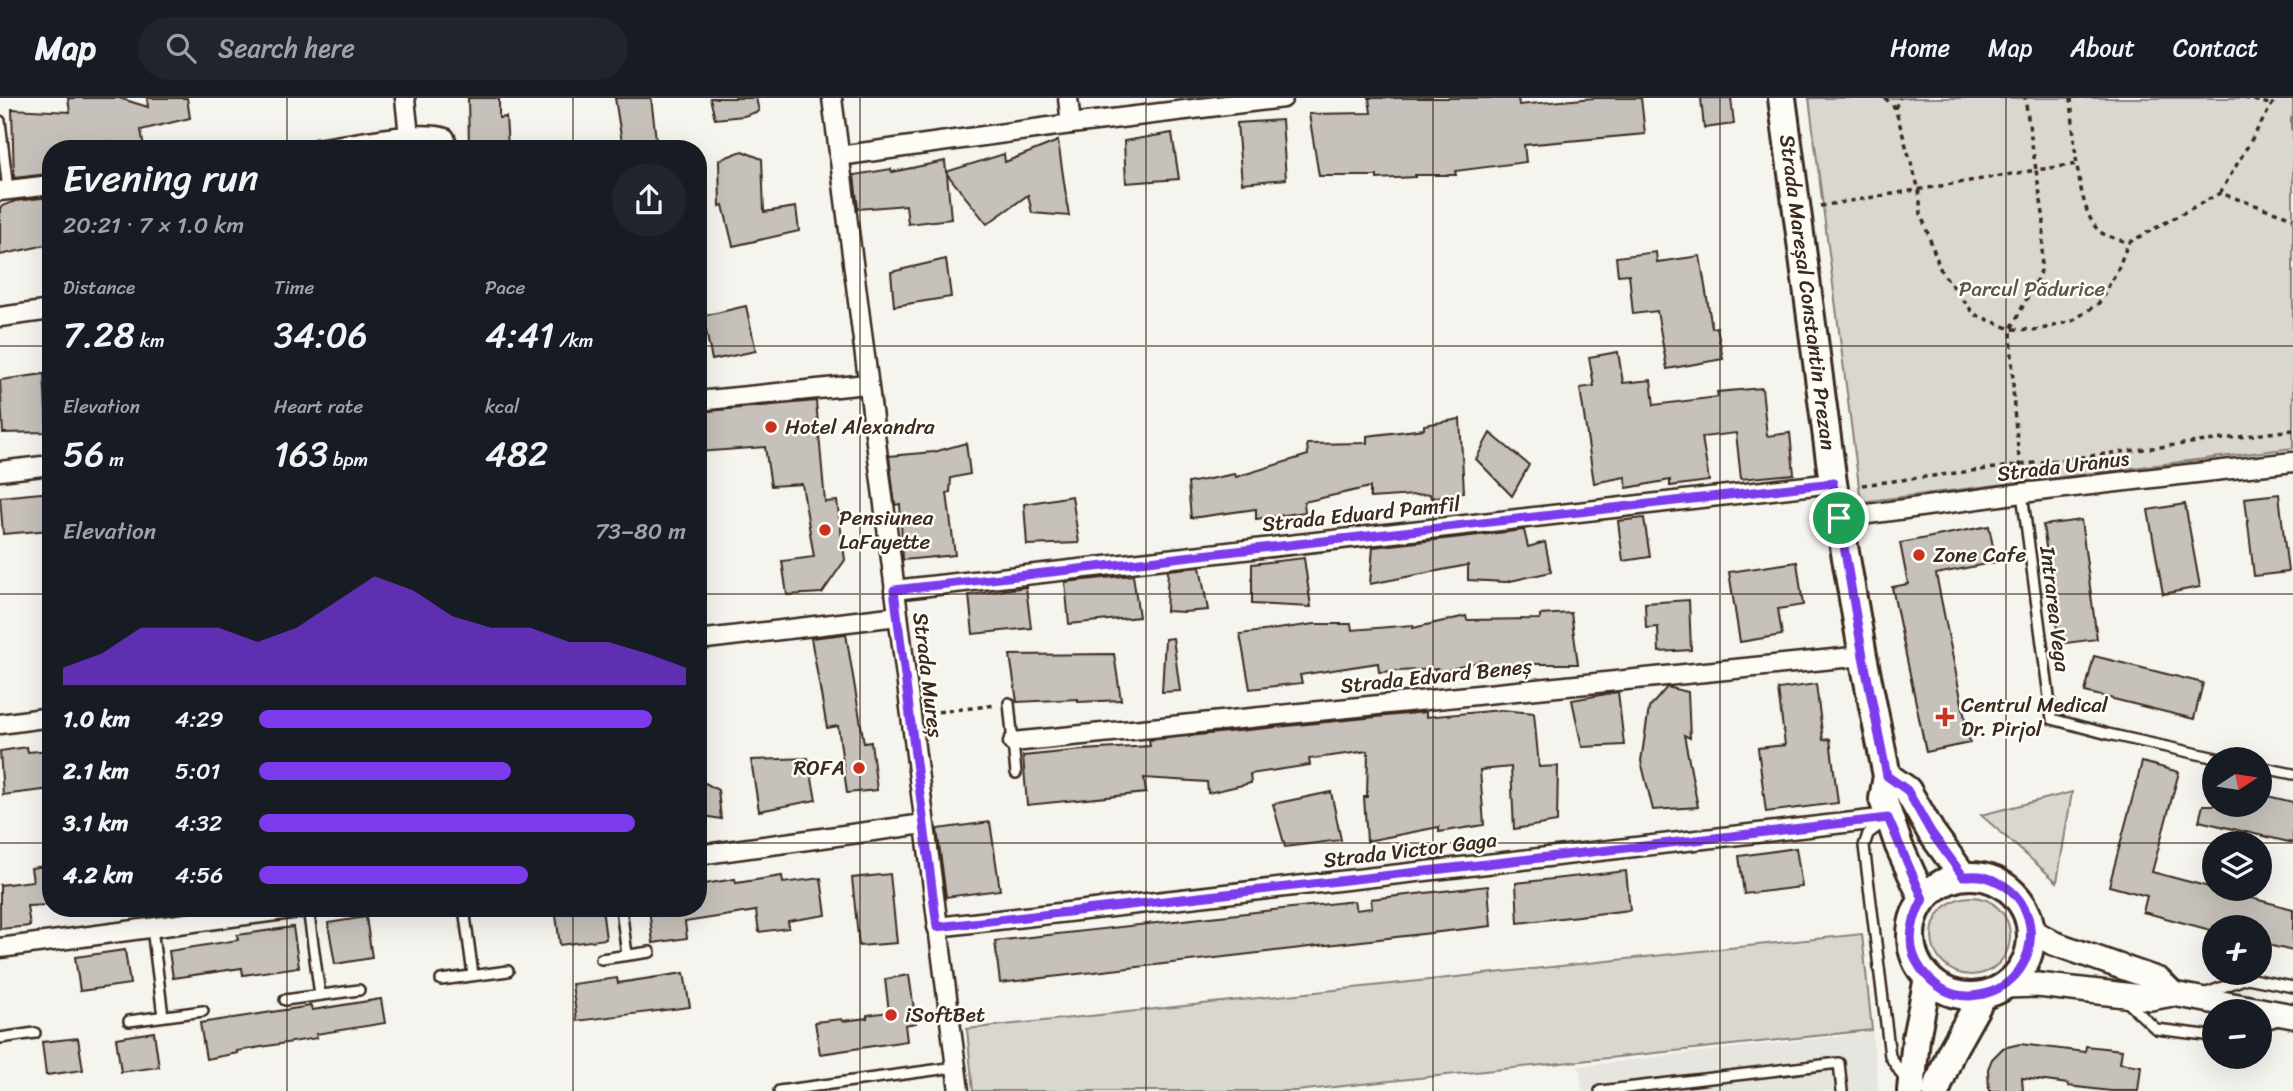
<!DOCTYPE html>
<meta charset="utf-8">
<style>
body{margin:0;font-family:Sriracha,sans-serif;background:#20242c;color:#f1f3f6;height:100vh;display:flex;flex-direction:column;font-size:26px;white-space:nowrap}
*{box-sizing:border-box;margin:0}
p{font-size:23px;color:#9ea1a6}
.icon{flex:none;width:38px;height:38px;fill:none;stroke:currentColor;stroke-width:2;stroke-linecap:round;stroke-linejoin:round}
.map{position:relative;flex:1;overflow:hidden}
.details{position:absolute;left:42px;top:42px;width:665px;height:777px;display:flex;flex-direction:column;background:#171b24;border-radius:28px;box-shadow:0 7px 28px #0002}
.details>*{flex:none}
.needle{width:46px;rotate:78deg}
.fabs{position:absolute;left:2202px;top:649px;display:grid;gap:14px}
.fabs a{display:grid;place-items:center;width:70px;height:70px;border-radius:50%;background:#171b24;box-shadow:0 7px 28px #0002;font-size:35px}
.pin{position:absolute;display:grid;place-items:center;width:60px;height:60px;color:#fff;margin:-30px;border:4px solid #fff;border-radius:50%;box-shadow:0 2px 7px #0007}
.round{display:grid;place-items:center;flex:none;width:74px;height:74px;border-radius:37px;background:#20242c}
.overview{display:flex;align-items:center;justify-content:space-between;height:119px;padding:0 21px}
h1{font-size:38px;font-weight:600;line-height:52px}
.figures{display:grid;grid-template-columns:repeat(3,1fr);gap:10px;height:119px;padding:7px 21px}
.figures div{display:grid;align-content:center}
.figures b{font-size:35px;font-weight:600}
.figures small{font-size:19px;font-weight:400}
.figures p{font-size:19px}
.chart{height:196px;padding:14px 21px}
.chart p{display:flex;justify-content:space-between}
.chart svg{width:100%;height:126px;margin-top:7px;fill:#7c3aed;opacity:.7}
ul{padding:0 21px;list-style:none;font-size:23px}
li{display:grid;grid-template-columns:112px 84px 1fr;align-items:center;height:52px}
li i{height:18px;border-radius:9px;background:#7c3aed}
header{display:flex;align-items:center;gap:42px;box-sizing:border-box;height:98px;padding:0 35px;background:#171b24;border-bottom:2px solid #363941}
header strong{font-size:33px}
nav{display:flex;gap:38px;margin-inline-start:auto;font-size:24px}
.search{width:490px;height:63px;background:#20242c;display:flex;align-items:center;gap:18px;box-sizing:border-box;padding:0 24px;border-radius:38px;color:#9ea1a6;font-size:26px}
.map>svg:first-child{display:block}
.built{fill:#e7e5df}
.green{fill:#dad6d0;stroke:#8a8077;stroke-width:2}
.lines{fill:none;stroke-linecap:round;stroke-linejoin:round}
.stream{stroke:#84786e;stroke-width:6}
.building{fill:#c7c1bb;stroke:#3b2a1e;stroke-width:2}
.service-casing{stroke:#3b2a1e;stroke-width:14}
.minor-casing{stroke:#3b2a1e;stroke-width:23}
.tertiary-casing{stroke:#3b2a1e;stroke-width:28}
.secondary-casing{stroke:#3b2a1e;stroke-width:32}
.path{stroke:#3b2a1e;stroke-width:3.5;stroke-dasharray:5 5;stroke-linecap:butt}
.service{stroke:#fdfcf7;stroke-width:9}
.minor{stroke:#fdfcf7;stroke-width:18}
.tertiary{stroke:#fdfcf7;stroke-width:23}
.secondary{stroke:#fdfcf7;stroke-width:26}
.route-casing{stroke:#fff;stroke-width:14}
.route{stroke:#7c3aed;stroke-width:9}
.grid{fill:none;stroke:#3b2a1e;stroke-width:2;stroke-opacity:0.55}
.poi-dot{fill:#c8321e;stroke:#fdfcf7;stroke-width:2.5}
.labels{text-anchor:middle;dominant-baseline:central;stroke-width:5;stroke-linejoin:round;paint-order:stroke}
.park-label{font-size:21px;fill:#63554a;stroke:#fdfcf7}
.street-label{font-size:21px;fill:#3b2a1e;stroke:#fdfcf7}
.poi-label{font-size:21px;fill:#3b2a1e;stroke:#fdfcf7;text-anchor:start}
</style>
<header>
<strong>Map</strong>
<div class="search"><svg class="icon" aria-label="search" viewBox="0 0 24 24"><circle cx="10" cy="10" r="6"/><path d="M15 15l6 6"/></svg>Search here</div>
<nav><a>Home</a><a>Map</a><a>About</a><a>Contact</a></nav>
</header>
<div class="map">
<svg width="2293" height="993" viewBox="0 0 2293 993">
<rect width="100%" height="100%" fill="#f5f4ee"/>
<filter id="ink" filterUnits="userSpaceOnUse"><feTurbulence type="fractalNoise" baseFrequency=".0143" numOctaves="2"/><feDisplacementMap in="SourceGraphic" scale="14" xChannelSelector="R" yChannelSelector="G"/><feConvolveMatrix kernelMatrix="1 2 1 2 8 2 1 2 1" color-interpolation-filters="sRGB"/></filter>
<g filter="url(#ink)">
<!-- built -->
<path class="built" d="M 1872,934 L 1879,993 L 1582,993 L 1579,968 Z"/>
<!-- green -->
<g class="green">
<path d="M 1809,0 L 2293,0 L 2293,350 L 1861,404 Z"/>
<path d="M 2072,694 L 2057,784 L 1981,717 Z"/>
<circle cx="1971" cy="838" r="39"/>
<path d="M 1862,836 L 1872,932 L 1296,993 L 973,993 L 967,931 Z"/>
</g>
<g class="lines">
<!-- stream -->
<path class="stream" d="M 2293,21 L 2293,30"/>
</g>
<!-- building -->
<g class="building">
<path d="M 68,0 L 119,0 L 148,9 L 147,0 L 187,0 L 190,20 L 141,32 L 144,49 L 106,44 L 107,51 L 51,51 L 51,63 L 45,64 L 47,76 L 14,80 L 12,11 L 70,14 Z"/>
<path d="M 468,0 L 499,0 L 499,20 L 506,19 L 508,49 L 469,46 Z"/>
<path d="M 615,0 L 651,0 L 656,41 L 633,51 L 623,51 Z"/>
<path d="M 710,0 L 756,0 L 759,13 L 744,18 L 715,21 Z"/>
<path d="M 1369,0 L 1518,0 L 1519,7 L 1594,0 L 1641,0 L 1645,36 L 1524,47 L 1526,64 L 1455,73 L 1456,77 L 1415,77 L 1415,79 L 1377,81 L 1377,78 L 1319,78 L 1309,16 L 1371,15 Z"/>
<path d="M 1701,0 L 1731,0 L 1734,26 L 1704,30 Z"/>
<path d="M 1282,22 L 1286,81 L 1242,85 L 1237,25 Z"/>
<path d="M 1172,35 L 1179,81 L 1126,85 L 1124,43 Z"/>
<path d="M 1058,43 L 1069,118 L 1032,115 L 1028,97 L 987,126 L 947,76 L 951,121 L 908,126 L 906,107 L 858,111 L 854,77 L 891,71 L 892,74 L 945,63 L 946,74 L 1004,56 L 1005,64 Z"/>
<path d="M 742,53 L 762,61 L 764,114 L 796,109 L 799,133 L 733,148 L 723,107 L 720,108 L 719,62 Z"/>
<path d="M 50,99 L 51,146 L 0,157 L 0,109 L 15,103 Z"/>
<path d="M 1656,154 L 1657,164 L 1700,158 L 1712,230 L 1717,229 L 1723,261 L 1667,271 L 1657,213 L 1633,216 L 1629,176 L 1618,177 L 1616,159 Z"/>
<path d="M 946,161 L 951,199 L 894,208 L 891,174 Z"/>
<path d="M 746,208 L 756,253 L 712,262 L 703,218 Z"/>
<path d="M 1618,254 L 1623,285 L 1651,282 L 1654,307 L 1718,299 L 1717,294 L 1762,290 L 1767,338 L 1790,335 L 1794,376 L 1741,381 L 1736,335 L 1702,339 L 1709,383 L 1670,388 L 1670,382 L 1627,390 L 1625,379 L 1594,385 L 1580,290 L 1594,288 L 1589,259 Z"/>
<path d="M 44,276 L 47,334 L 3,335 L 0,282 Z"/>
<path d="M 816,303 L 825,404 L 837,403 L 845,462 L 822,495 L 787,497 L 782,463 L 814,459 L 802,386 L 771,388 L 765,349 L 698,354 L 698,314 Z"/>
<path d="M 1460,321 L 1464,394 L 1431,400 L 1430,396 L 1370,400 L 1370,389 L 1304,404 L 1305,414 L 1256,421 L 1256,411 L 1191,420 L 1188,385 L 1235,376 L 1236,379 L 1308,357 L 1307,346 L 1367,345 L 1367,338 L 1424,331 L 1424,327 Z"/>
<path d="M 1490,335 L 1529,367 L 1512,398 L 1476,361 Z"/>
<path d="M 966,345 L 970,376 L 951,380 L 950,394 L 947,395 L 955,457 L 903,462 L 900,406 L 895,407 L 889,358 L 934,354 Z"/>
<path d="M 51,394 L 51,432 L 3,436 L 0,399 Z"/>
<path d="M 2279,396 L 2288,474 L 2254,478 L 2245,400 Z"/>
<path d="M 1072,398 L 1079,445 L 1027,447 L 1024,406 Z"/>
<path d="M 2185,406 L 2200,489 L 2163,496 L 2148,412 Z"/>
<path d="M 1644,420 L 1650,459 L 1623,463 L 1618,423 Z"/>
<path d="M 2081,422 L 2097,541 L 2059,546 L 2043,427 Z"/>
<path d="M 1989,428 L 1996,464 L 1936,476 L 1970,645 L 1926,654 L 1892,489 L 1908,486 L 1900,445 Z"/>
<path d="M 1524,432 L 1528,449 L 1545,444 L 1551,474 L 1506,484 L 1468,482 L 1468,467 L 1370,486 L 1373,449 Z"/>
<path d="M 1304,460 L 1311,509 L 1252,506 L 1252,466 Z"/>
<path d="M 1797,464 L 1803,507 L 1778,511 L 1782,537 L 1740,544 L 1729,474 Z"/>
<path d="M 1200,469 L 1208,512 L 1184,514 L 1166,513 L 1168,472 Z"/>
<path d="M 1133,477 L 1139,519 L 1069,526 L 1065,484 Z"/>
<path d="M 1026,489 L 1031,530 L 973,536 L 969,497 Z"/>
<path d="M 1689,502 L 1691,552 L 1659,554 L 1658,529 L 1646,530 L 1645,505 Z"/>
<path d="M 1571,515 L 1578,566 L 1523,566 L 1524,572 L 1482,576 L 1481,563 L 1434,576 L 1437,571 L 1379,574 L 1378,565 L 1300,577 L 1302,585 L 1250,591 L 1240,536 L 1315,526 L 1351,526 L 1352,532 L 1413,527 L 1413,530 L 1466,518 L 1467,522 L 1540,521 L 1540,517 Z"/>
<path d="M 846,536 L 864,645 L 871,644 L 877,692 L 847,695 L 838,628 L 827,630 L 811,540 Z"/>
<path d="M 1173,540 L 1180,593 L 1162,594 L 1165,541 Z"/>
<path d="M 1114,556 L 1121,602 L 1078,604 L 1078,601 L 1017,604 L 1010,557 Z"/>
<path d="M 2094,558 L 2203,585 L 2194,621 L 2085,594 Z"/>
<path d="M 1816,586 L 1823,642 L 1830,641 L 1838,705 L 1766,714 L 1758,650 L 1785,647 L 1778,591 Z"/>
<path d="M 1667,589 L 1688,594 L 1690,640 L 1684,637 L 1698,709 L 1653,712 L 1641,663 L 1649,610 Z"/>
<path d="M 1618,594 L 1624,647 L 1582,649 L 1572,602 Z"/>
<path d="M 1501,612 L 1534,615 L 1539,669 L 1558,668 L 1557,724 L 1514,731 L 1511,669 L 1480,672 L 1484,727 L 1439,734 L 1439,729 L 1367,743 L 1364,699 L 1367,699 L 1368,653 L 1309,661 L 1310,667 L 1250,676 L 1251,685 L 1208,695 L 1207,684 L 1144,680 L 1146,695 L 1027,707 L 1023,658 L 1083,652 L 1150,648 L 1149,642 L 1426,614 L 1426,619 Z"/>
<path d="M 27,649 L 28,654 L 51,652 L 51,691 L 3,697 L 0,653 Z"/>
<path d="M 808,660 L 816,702 L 759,713 L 751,662 Z"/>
<path d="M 2142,664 L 2179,674 L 2152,774 L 2293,811 L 2293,853 L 2259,845 L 2259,830 L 2214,830 L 2214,833 L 2143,814 L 2147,798 L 2109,788 Z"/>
<path d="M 698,681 L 718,692 L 721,721 L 698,717 Z"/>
<path d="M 1331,694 L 1341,742 L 1285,749 L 1273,706 Z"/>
<path d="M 2259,696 L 2293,704 L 2293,745 L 2199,723 L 2203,707 L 2259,707 Z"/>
<path d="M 990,724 L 1000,792 L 946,799 L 937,731 Z"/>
<path d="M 1796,750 L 1802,789 L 1744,796 L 1739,758 Z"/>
<path d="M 51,767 L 51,807 L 27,808 L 30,828 L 0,831 L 0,787 L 33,783 L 31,770 Z"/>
<path d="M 1626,773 L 1630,812 L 1518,825 L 1516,785 Z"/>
<path d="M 890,776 L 897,845 L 859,848 L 852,780 Z"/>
<path d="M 782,778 L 783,785 L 821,780 L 826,817 L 788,823 L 789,830 L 759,834 L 756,813 L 685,824 L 687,840 L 653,845 L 649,810 L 698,810 L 698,787 L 735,781 L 736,785 Z"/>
<path d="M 1488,788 L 1491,828 L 1000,885 L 995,843 L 1354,803 L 1356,812 L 1372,810 L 1371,801 Z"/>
<path d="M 555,810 L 602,810 L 606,841 L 560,847 Z"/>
<path d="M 366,819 L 372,860 L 335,866 L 328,825 Z"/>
<path d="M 293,829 L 299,869 L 243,877 L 242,870 L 173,880 L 169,853 L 238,842 L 237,837 Z"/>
<path d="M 125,852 L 130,886 L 80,893 L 75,859 Z"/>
<path d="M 684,875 L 690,909 L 577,923 L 572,886 L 617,880 L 618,885 Z"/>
<path d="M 909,877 L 916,925 L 905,927 L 907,943 L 820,956 L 815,924 L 842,921 L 842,923 L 867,920 L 867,917 L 889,914 L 885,881 Z"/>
<path d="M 381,901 L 385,925 L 316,936 L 317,940 L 237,953 L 238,955 L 206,961 L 200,925 L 311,908 L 312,912 Z"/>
<path d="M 154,934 L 159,969 L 121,974 L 116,940 Z"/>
<path d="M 78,940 L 83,972 L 46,977 L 42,944 Z"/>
<path d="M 2020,946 L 2085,954 L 2086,948 L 2122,952 L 2120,965 L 2141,968 L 2138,993 L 2111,993 L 2068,988 L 2068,986 L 2022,980 L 2023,993 L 1989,993 L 1988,971 L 1992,961 L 2003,950 Z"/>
</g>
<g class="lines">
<!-- service casing -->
<g class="service-casing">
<g id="service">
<path d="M 0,23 L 8,92"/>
<path d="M 2022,395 L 2052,621 L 2108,636 L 2225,662"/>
<path d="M 1009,605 L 1016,675"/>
<path d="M 2259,669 L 2293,676"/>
<path d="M 1884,724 L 1868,736 L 1864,748 L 1890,958 L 1905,982"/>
<path d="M 308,810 L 320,897"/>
<path d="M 464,810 L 473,877"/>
<path d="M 621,810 L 627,857"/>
<path d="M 152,830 L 163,918"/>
<path d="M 601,861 L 650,854"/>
<path d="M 441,882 L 508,873"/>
<path d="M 2204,896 L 2247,880 L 2293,889"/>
<path d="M 2124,901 L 2156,931 L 2214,938"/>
<path d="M 285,902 L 359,892"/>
<path d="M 129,923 L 203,913"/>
<path d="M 2259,928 L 2278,922"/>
<path d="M 0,940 L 35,935"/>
<path d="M 779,993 L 956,969"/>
<path d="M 1600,993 L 1839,965 L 1842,993"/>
</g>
</g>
<!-- minor casing -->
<g class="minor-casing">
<g id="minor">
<path d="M 405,0 L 409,38"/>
<path d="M 832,0 L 959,993"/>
<path d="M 1068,0 L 1071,26"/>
<path d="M 317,51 C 348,47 418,31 445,40 L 449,51"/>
<path d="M 839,58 L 1071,26 L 1283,0"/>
<path d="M 0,93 L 51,87"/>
<path d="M 0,219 L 51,212"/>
<path d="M 698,303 L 867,286"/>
<path d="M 0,373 L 51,367"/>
<path d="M 1839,420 L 2022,395 L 2293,364"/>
<path d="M 894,492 L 1833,385"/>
<path d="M 698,542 L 898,518"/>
<path d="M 0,626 L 51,619"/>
<path d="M 1013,644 L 1863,558"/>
<path d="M 698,757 L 924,726"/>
<path d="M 937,829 L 1888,720"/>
<path d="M 0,850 L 299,810"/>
</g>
</g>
<!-- tertiary casing -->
<g class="tertiary-casing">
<g id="tertiary">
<path d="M 2031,832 L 2053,845 L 2159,882 L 2173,896"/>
<path d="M 2004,888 L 2038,887 L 2151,900 L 2173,896 L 2293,918"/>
</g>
</g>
<!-- secondary casing -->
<g class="secondary-casing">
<g id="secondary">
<path id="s1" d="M 1782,0 L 1833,385 L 1863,558 L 1887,678 L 1883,701 L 1899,748 L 1923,801"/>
<path d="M 1887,678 L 1907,692 L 1931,734 L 1963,778"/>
<circle cx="1971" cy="838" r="60"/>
<path d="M 1911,993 L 1916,940 L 1928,880"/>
<path d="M 1936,993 L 1951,954 L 1983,897"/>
</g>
</g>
<!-- path -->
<g class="path">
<path d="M 1885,0 L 1895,10 L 1919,92 L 1921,116 L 1941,173 L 1974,216 L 2011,231 L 2038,232 L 2072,223 L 2099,205 L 2118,171 L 2128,145"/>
<path d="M 2071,0 C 2074,33 2076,109 2098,132 C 2105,139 2119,141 2128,145 L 2220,95 L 2293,120"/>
<path d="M 2244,0 L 2270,6"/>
<path d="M 1895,10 L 1900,0"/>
<path d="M 2220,95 L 2276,0"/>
<path d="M 1820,108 L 2036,72 L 2025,0"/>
<path d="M 2021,379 L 2014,312 L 2011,231 L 2041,173 L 2044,122 L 2036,72 L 2078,66"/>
<path d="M 1862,387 L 2293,332"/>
<path d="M 928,615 L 997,607"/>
</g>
<!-- service -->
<use href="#service" class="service"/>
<!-- minor -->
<use href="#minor" class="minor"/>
<!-- tertiary -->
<use href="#tertiary" class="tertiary"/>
<!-- secondary -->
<use href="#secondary" class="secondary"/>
</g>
</g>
<g class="lines" filter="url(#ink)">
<!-- route casing -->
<g class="route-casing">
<path id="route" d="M 1833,385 L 1863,558 L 1887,678 L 1907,692 L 1931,734 L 1963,778 C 1970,778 1978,777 1985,779 C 2053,798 2042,894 1970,898 C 1950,899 1933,887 1921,871 C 1905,849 1911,823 1923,801 L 1888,720 L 937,829 L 894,492 Z"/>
</g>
<!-- route -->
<use href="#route" class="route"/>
</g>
<!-- grid -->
<path class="grid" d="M 287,0 L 287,51M 573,0 L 573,51M 860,0 L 860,993M 1146,0 L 1146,993M 1433,0 L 1433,993M 1720,0 L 1720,993M 2006,0 L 2006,993M 0,248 L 51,248M 698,248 L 2293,248M 0,496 L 51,496M 698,496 L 2293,496M 0,745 L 51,745M 698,745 L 2293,745M 287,810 L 287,993M 573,810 L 573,993"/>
<!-- markers -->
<g class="poi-dot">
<circle cx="771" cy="329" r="7"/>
<circle cx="825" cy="432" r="7"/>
<circle cx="1919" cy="457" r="7"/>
<path d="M1941.5 608.5h7v7h7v7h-7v7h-7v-7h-7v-7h7z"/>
<circle cx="859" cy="670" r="7"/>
<circle cx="891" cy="917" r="7"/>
</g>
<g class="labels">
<!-- park labels -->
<g class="park-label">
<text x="2032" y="191">Parcul Pădurice</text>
</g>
<!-- street labels -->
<g class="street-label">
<text stroke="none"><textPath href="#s1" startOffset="196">Strada Mareșal Constantin Prezan</textPath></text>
<text transform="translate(2063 368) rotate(-7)">Strada Uranus</text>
<text transform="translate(1361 416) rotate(-6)">Strada Eduard Pamfil</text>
<text transform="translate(2055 511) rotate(83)">Intrarea Vega</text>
<text transform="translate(928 577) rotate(83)">Strada Mureș</text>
<text transform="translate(1436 578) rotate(-6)">Strada Edvard Beneș</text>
<text transform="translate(1410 752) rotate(-7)">Strada Victor Gaga</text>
</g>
<!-- poi labels -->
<g class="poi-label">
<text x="785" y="329">Hotel Alexandra</text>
<text x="839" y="420">Pensiunea<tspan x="839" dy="24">LaFayette</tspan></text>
<text x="1933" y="457">Zone Cafe</text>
<text x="1961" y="607">Centrul Medical<tspan x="1961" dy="24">Dr. Pirjol</tspan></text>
<text x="845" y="670" text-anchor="end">ROFA</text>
<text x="905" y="917">iSoftBet</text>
</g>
</g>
</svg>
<div class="fabs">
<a><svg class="needle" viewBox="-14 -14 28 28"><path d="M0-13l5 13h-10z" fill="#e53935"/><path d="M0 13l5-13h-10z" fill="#9ea1a6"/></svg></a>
<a><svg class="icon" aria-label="layers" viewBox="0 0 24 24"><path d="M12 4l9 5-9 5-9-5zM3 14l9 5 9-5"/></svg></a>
<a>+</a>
<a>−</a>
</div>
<div class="pin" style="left:1839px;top:420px;background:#1e9e55"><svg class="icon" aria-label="arrive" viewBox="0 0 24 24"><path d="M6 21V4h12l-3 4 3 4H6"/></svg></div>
<section class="details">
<div class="overview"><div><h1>Evening run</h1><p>20:21 · 7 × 1.0 km</p></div><a class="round"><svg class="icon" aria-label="share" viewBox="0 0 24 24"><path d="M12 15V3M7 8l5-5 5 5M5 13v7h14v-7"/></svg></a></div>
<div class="figures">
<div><p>Distance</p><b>7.28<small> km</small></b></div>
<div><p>Time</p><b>34:06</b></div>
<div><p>Pace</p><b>4:41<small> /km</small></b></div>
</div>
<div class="figures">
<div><p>Elevation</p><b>56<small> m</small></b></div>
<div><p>Heart rate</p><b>163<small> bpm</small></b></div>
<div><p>kcal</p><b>482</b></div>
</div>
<div class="chart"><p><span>Elevation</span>73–80 m</p>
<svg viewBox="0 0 160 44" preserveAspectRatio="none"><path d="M0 44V38L10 33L20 24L30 24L40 24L50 29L60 24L70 15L80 6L90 11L100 20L110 24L120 24L130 29L140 29L150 33L160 38V44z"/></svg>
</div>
<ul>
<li><b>1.0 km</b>4:29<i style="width:92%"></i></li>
<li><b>2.1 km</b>5:01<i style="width:59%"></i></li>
<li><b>3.1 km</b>4:32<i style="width:88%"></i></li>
<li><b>4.2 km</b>4:56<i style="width:63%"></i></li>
</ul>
</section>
</div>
